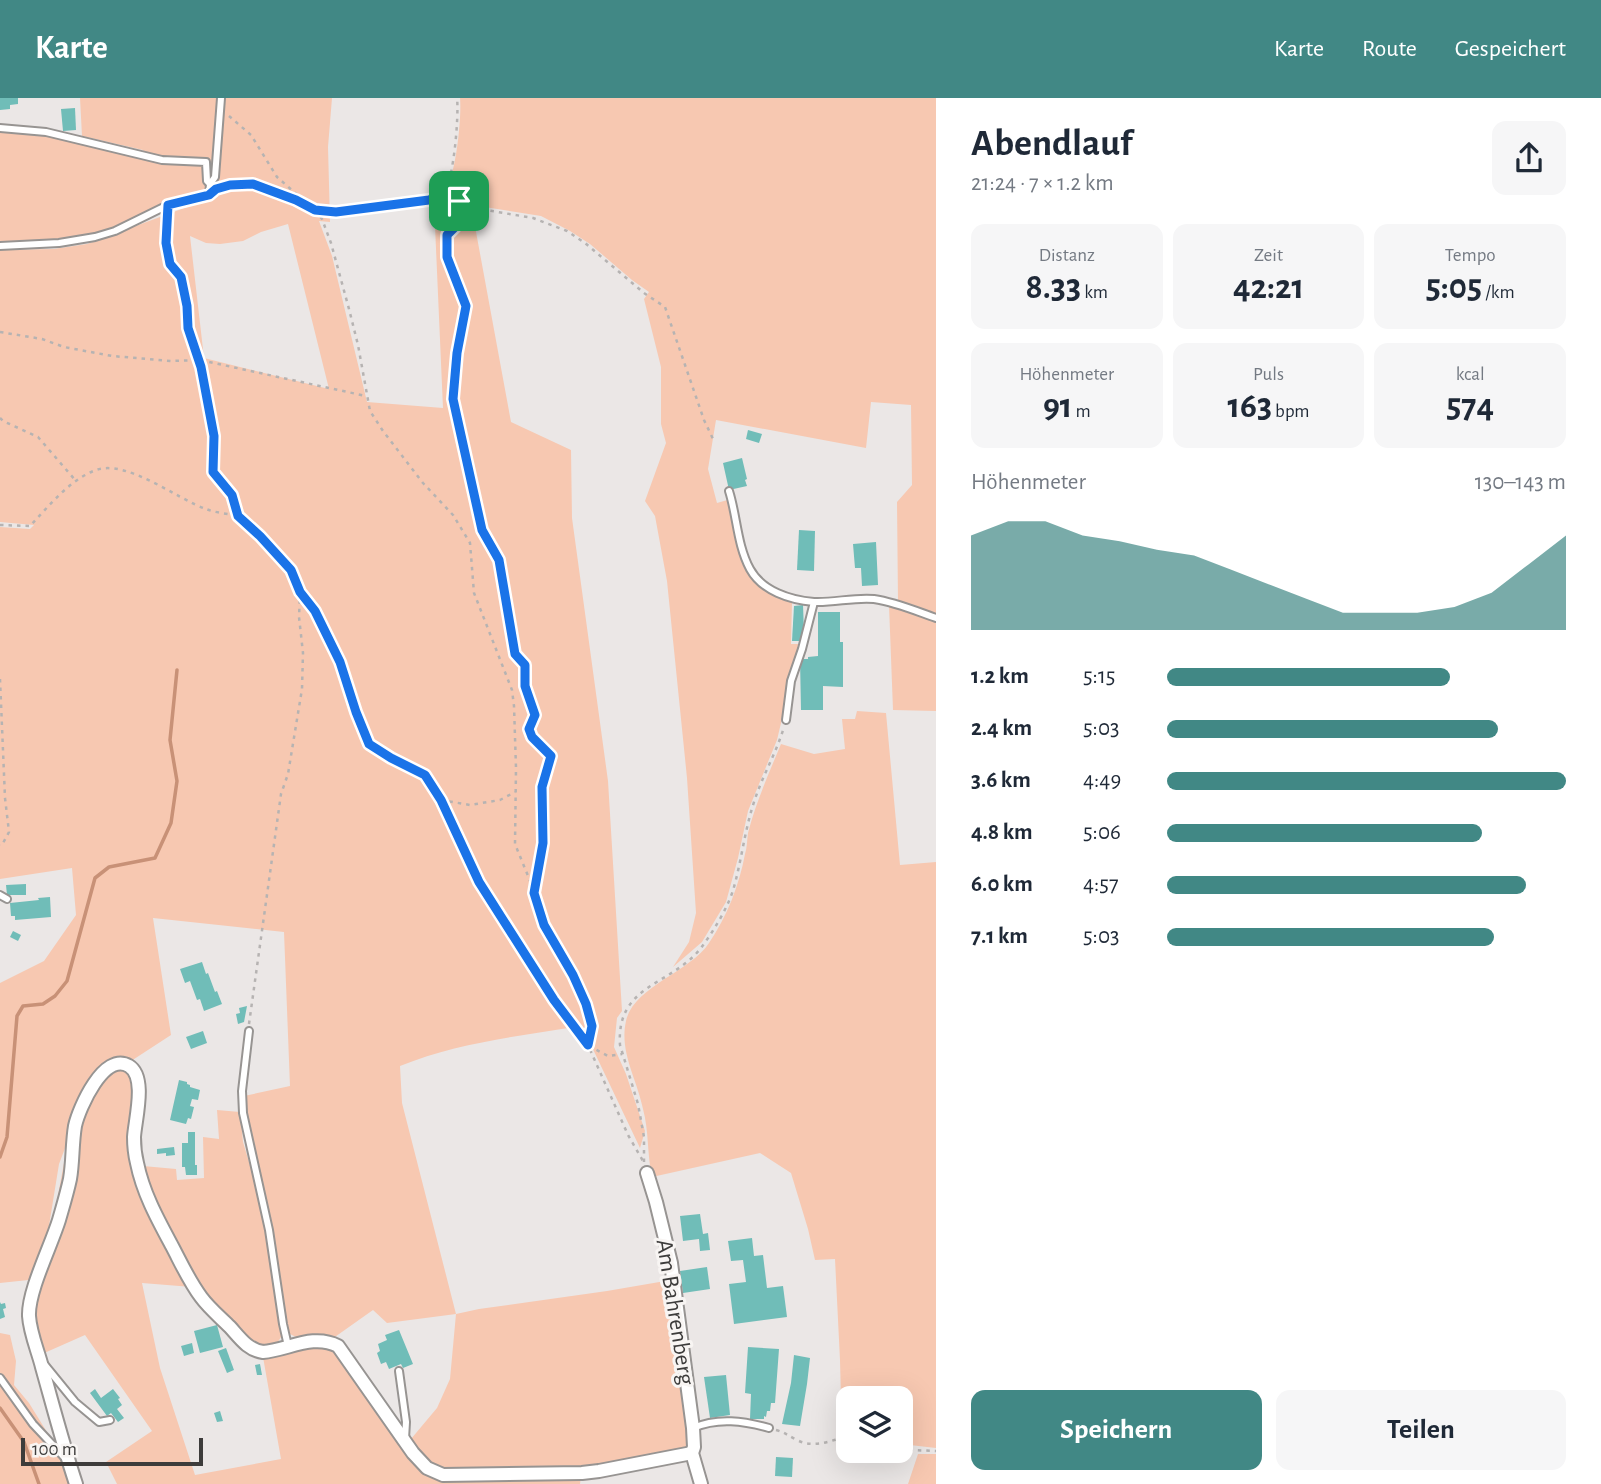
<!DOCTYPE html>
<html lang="de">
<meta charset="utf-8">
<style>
body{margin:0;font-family:"Alegreya Sans",sans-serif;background:#f6f6f7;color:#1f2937;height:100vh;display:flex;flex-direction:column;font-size:26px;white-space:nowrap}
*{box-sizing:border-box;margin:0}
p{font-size:23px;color:#747a83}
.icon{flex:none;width:38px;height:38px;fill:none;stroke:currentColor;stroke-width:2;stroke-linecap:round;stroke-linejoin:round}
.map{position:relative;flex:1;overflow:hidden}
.sheet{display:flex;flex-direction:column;background:#fff;width:665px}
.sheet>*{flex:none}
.buttons{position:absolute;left:836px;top:1288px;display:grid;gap:14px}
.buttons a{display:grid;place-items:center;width:77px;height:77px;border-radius:14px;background:#fff;box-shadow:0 7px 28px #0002;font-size:35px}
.scale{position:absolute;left:21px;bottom:18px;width:182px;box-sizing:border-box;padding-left:7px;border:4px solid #3d3c3b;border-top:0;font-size:19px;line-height:24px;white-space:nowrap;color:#3d3c3b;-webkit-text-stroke:5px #f8f5f3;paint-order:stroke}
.pin{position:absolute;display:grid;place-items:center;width:60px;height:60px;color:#fff;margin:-30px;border-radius:14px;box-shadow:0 4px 10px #0006}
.round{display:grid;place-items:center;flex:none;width:74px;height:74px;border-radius:14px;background:#f6f6f7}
.summary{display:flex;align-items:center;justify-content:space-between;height:119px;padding:0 35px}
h1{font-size:38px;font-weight:700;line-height:52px}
.metrics{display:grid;grid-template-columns:repeat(3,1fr);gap:10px;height:119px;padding:7px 35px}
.metrics div{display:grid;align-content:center;border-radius:14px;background:#f6f6f7;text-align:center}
.metrics b{font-size:35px;font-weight:700}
.metrics small{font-size:19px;font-weight:400}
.metrics p{font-size:19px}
.chart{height:196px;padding:14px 35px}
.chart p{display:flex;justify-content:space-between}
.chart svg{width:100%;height:126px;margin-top:7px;fill:#418885;opacity:.7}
.primary-button{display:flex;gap:14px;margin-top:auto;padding:14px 35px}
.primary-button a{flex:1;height:80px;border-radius:14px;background:#418885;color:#fff;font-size:28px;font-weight:700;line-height:80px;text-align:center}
.primary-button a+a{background:#f6f6f7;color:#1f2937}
ul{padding:0 35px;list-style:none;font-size:23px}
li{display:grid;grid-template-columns:112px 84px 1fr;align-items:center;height:52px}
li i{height:18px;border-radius:9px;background:#418885}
header{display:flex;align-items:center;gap:42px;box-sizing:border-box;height:98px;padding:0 35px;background:#418885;color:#fff}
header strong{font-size:33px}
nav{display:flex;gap:38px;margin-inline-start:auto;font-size:24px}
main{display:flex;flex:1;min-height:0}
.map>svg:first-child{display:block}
.green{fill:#f7c8b1;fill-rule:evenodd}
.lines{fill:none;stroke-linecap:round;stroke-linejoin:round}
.stream{stroke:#c89177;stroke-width:3.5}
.building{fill:#70bdb8}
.lane-casing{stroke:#979492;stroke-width:10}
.street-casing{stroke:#979492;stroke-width:16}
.path{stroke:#b6b3b2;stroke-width:2.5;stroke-dasharray:3.5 5;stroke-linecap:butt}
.lane{stroke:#fff;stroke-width:6}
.street{stroke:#fff;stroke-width:12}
.route-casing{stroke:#fff;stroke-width:14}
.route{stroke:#1a73e8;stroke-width:9}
.labels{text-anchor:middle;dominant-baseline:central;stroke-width:6;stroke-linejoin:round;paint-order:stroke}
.street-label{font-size:24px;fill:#3d3c3b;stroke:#f8f5f3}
</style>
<header>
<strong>Karte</strong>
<nav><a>Karte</a><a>Route</a><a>Gespeichert</a></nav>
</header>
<main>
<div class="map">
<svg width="936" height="1386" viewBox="0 0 936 1386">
<rect width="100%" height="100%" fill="#ebe7e6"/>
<!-- green -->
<g class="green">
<path d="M 80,0 L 332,0 L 328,49 L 330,124 L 319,123 L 332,158 L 367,304 L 443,310 L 434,105 L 472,112 L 511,324 L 571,352 L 572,420 L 608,683 L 622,913 L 617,920 L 614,949 L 626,976 L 645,1033 L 640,1050 L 591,947 L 572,927 L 568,930 C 511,939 454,946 400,968 L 402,1005 L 456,1216 L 387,1225 L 373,1212 L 332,1241 L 300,1241 L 290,1236 C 281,1210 281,1182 276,1156 C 267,1103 252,1051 244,998 L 290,988 L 284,834 L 153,820 L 171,937 L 128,965 L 119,964 L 103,966 L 91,982 L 59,1066 L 47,1140 L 38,1181 L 0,1185 L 0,885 L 44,863 L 76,817 L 72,770 L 0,781 L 0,429 L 30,431 L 34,427 L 0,424 L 0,152 L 54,151 L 87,146 L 187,109 L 186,105 L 135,121 L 85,140 L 61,143 L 0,146 L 0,33 L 53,37 L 145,58 L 143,52 L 82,38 ZM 288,126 L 329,291 L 204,260 L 190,138 L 206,145 L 220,146 L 243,143 L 261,134 Z"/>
<path d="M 460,0 L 936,0 L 936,517 L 898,503 L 897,404 L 912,387 L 911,307 L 871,304 L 866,350 L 716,322 L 708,371 L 717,405 L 731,401 C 735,429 739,478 766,493 C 774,498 784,501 792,504 L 791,546 L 800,546 L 787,586 L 781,625 L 777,642 L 748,713 L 738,760 L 726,804 L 702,844 L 673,869 L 689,844 L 696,815 L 687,680 L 667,483 L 655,418 L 645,403 L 666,345 L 661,326 L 661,269 L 644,201 L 649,194 L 632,182 L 590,146 L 570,133 L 541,118 L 440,102 C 455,89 462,21 460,0 Z"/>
<path d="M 889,507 L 936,523 L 936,613 L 893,612 Z"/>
<path d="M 857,613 L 886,615 L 900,767 L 936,764 L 936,1350 L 901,1346 L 901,1300 L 849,1300 L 849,1340 L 842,1340 L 840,1262 L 835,1161 L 815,1162 L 808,1131 L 791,1075 L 760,1055 L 652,1079 C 647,1056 649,1033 643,1011 C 637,981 619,954 626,923 C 633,889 690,874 709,845 C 727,818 739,788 745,756 C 747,750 747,742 748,735 C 756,704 769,675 781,646 L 814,656 L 845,651 L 842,621 L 855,621 Z"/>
<path d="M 123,968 L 135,982 L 143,1087 L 192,1189 L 142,1185 L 160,1270 L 195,1377 L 281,1361 L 263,1259 L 315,1246 L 335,1251 L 429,1376 L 581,1379 L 580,1386 L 117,1386 L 106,1364 L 152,1333 L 85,1237 L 42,1256 L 33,1224 L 35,1205 L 43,1178 L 64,1065 L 96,982 Z"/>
<path d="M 217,1012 L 240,1014 L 243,1044 L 255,1084 L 267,1133 L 281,1226 L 281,1239 L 276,1247 L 258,1249 L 241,1237 L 201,1192 L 182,1163 L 148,1086 L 143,1068 L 176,1071 L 177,1082 L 204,1080 L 203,1039 L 219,1041 Z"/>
<path d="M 671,1182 L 677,1232 L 688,1346 L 684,1352 L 580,1373 L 450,1374 C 429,1367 423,1358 411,1341 L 437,1310 L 450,1281 L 456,1216 L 479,1211 L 607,1193 Z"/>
<path d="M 0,1235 L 10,1237 L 16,1263 L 14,1287 L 29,1305 L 71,1373 L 75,1386 L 0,1386 Z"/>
<path d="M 918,1356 L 936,1356 L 936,1386 L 908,1386 Z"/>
</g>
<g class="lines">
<!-- stream -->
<g class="stream">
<path d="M 0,1059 L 7,1039 L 17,918 L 23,908 L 43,906 L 55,898 L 67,883 L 95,780 L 109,769 L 155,760 L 171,725 L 177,683 L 170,642 L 177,572"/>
<path d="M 0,1310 L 24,1344 L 39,1386"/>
</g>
</g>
<!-- building -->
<g class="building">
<path d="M 0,0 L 18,0 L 18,6 L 10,7 L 10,11 L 0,12 Z"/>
<path d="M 75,10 L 76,32 L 63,33 L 61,11 Z"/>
<path d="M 748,332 L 762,336 L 759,345 L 746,341 Z"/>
<path d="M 742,360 L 747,381 L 745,382 L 747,388 L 729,392 L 723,365 Z"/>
<path d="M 799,432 L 815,433 L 814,473 L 797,472 Z"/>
<path d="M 876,444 L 878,487 L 862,488 L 861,470 L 855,470 L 853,446 Z"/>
<path d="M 803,507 L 804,534 L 801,543 L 792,543 L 794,508 Z"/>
<path d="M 818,514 L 840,514 L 840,544 L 843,544 L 843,589 L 823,588 L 823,612 L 801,612 L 800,561 L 808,561 L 808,559 L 818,558 Z"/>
<path d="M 26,786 L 26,797 L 7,797 L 6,787 Z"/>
<path d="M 50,799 L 51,819 L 15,822 L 15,818 L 11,818 L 10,805 L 39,802 L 38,800 Z"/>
<path d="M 13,833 L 21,837 L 18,843 L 10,839 Z"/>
<path d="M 202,864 L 206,876 L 208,875 L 215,894 L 217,893 L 222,906 L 204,913 L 200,901 L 197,902 L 190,883 L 185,885 L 180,871 Z"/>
<path d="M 247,908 L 244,924 L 238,926 L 236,916 L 240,915 L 239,910 Z"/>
<path d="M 203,933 L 207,945 L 191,951 L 186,939 Z"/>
<path d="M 179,982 L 187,984 L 187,986 L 190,987 L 190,989 L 200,992 L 198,1002 L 192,1001 L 190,1008 L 194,1009 L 191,1021 L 188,1020 L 186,1026 L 170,1022 Z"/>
<path d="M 188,1034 L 195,1034 L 195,1067 L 197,1067 L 197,1077 L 186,1077 L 185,1069 L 182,1069 L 182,1045 L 188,1045 Z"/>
<path d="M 174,1049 L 175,1057 L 166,1058 L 166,1055 L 157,1056 L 157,1051 Z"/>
<path d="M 700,1116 L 703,1136 L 708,1135 L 710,1152 L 700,1153 L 699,1141 L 683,1143 L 680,1118 Z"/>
<path d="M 752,1140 L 754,1158 L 763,1157 L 767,1190 L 783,1188 L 787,1219 L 734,1226 L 729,1186 L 746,1184 L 743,1162 L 731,1163 L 728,1143 Z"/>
<path d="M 707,1169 L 710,1191 L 683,1195 L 680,1173 Z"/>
<path d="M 0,1204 L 1,1206 L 5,1205 L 6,1210 L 3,1211 L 5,1219 L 0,1221 Z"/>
<path d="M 217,1227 L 223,1249 L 200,1255 L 194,1233 Z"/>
<path d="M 399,1232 L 413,1266 L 403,1270 L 401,1266 L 389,1271 L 386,1264 L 381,1266 L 377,1255 L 380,1253 L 378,1246 L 387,1242 L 385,1237 Z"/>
<path d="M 192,1245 L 194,1255 L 184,1258 L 181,1248 Z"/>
<path d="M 748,1249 L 779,1251 L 775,1305 L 771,1305 L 770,1313 L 767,1313 L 766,1319 L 764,1318 L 764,1321 L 750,1321 L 751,1296 L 745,1295 Z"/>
<path d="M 226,1250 L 234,1272 L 227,1275 L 218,1253 Z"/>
<path d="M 794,1257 L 810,1260 L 807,1286 L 800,1328 L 782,1326 L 791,1285 Z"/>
<path d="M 260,1266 L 262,1277 L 257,1277 L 255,1267 Z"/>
<path d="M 726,1277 L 730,1317 L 710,1320 L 704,1279 Z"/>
<path d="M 95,1291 L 101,1300 L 113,1291 L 120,1300 L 118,1301 L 122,1307 L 117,1311 L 124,1320 L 118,1324 L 111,1315 L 107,1318 L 90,1295 Z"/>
<path d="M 220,1313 L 223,1323 L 217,1324 L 214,1315 Z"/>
<path d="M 776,1359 L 793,1360 L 792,1379 L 775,1378 Z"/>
</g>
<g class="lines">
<!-- lane casing -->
<g class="lane-casing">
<g id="lane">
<path d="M 0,30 L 46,34 L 162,62 L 206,64 L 207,83 L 210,86"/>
<path d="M 0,148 L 59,145 L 95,139 L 115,133 L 168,107 L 209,97 L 210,86 L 215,79 L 221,0"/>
<path d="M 729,393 C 737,418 737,447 750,471 C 762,493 790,502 814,504 C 834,505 854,499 874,501 C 895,504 916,513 936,520"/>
<path d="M 786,622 L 791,583 L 802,551 L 814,504"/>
<path d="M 0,797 L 7,801"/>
<path d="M 249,933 L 242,993 L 243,1015 L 269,1132 L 283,1226 L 288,1248"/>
<path d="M 44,1266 L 75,1304 L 99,1324 L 110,1322"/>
<path d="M 399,1273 L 406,1324 L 405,1341"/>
<path d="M 0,1280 L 33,1326 L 65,1360"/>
<path d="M 693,1330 C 718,1319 744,1323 769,1330"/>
</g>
</g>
<!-- street casing -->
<g class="street-casing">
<g id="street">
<path d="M 647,1075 L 656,1104 L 671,1165 L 693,1330 L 694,1349 L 692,1355 L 701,1386"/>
<path d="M 76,1386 C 63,1347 53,1308 42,1269 C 38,1253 30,1235 29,1218 C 28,1193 51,1148 59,1122 C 63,1108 67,1095 70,1081 C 73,1064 72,1046 75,1028 C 79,1010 104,953 129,968 C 147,979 135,1022 134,1039 C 134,1048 135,1057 137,1065 C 143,1095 158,1122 172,1148 C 181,1165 189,1183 201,1199 C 209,1210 220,1219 230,1229 C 240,1240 248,1252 263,1254 C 288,1252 313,1235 338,1248 L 413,1355 L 427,1370 L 443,1377 L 582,1375 L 599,1373 L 692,1355"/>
</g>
</g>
<!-- path -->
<g class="path">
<path d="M 229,18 L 251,37 L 277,79 L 310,108"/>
<path d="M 219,90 L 230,87 L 253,86 L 296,102 L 315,112 L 322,121 L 331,145 L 349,211 L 358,247 L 370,313 L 383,333 L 423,385 L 453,417 L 470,445 L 474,495 L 512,592 L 514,608 L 516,670 L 515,746 L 535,795 L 544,827 L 573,877 L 586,906 L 592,928 L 588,947"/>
<path d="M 442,97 L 486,112 L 533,120 L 567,133 L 585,145 L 644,195 L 665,209 L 704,322 L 713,341"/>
<path d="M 459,103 L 458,126 L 447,137 L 447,159 L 466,208 L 457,255 L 453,301 L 482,432 L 499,462 L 515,556 L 525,567 L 525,588 L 535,616 L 529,631 L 532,639 L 551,658 L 542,689 L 543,745 L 535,792"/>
<path d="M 315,112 L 336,114 L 429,102 C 434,101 440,99 444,95 C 454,81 459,17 457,0"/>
<path d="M 168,118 L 166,145 L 170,166 L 181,179 L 187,208 L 188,230 L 200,262 L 214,338 L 213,374 L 232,397 L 238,417 L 291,472 L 300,494 L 315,513 L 340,564 L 356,614 L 369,646 L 391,660 L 425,677 L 441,702 L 479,784 L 554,902 L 588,947 L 628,1037 L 643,1063"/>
<path d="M 0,234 L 42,241 L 64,249 L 112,258 L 171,263 L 200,262 L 366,298"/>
<path d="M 0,320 L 3,323 L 38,339 L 76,383"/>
<path d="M 0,427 L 30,428 C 49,408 69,382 96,372 C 127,361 177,401 206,411 C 216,415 228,416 238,417"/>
<path d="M 0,581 L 5,700 L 9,734 L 2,747 L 0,747"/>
<path d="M 441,702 L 470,707 L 500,702 L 515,694"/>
<path d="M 249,926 L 281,696 L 288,676 L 302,591 L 303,555 L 299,519 L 300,496"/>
<path d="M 589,948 L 608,958 L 622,956"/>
<path d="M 644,1064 L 644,1039 L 638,1006 L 620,947 C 616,886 671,888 701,850 C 713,834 729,808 734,789 C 742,760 745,730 755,701 C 763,677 776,655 783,632"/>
<path d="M 776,1332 C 784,1334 789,1338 797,1342 C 814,1351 832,1342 849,1338"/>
<path d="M 901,1350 L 912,1352 L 936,1353"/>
</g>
<!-- lane -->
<use href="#lane" class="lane"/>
<!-- street -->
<use href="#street" class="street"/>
</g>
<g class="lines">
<!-- route casing -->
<g class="route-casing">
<path id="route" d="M 253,86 L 296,102 L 315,112 L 336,114 L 429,102 L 442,97 L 459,103 L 458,126 L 447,137 L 447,159 L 466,208 L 457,255 L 453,301 L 482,432 L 499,462 L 515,556 L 525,567 L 525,588 L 535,617 L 529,631 L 532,639 L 551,658 L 542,689 L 543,745 L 534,795 L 544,827 L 573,877 L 586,906 L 592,928 L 588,947 L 554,902 L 479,784 L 441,702 L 425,677 L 391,660 L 369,646 L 356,614 L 340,564 L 315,513 L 300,494 L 291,472 L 260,438 L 238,418 L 232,397 L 213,374 L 214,338 L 201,269 L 188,230 L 187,208 L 181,179 L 170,166 L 166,145 L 168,107 L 209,97 L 216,91 L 230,87 Z"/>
</g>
<!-- route -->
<use href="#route" class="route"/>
</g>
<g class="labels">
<!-- street labels -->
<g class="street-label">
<text transform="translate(675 1214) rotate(81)">Am Bahrenberg</text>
</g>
</g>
</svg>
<div class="buttons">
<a><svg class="icon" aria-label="layers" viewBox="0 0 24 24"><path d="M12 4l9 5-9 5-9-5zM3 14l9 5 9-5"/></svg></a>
</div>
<div class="scale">100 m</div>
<div class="pin" style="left:459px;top:103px;background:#1e9e55"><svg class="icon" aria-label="arrive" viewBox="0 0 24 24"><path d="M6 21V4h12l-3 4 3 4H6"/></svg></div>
</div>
<section class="sheet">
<div class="summary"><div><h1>Abendlauf</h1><p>21:24 · 7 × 1.2 km</p></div><a class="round"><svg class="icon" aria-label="share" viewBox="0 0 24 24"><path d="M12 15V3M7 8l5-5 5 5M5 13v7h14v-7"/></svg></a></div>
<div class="metrics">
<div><p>Distanz</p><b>8.33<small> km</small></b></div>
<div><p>Zeit</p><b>42:21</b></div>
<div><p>Tempo</p><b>5:05<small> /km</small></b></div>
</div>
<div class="metrics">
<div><p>Höhenmeter</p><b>91<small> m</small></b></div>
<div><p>Puls</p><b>163<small> bpm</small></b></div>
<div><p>kcal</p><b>574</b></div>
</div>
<div class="chart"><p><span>Höhenmeter</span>130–143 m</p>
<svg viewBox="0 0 160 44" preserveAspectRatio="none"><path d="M0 44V11L10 6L20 6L30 11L40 13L50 16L60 18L70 23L80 28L90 33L100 38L110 38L120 38L130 36L140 31L150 21L160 11V44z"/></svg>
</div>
<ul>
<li><b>1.2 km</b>5:15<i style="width:71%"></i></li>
<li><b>2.4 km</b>5:03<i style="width:83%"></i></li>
<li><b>3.6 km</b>4:49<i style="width:100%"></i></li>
<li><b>4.8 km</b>5:06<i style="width:79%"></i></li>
<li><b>6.0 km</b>4:57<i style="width:90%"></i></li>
<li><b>7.1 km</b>5:03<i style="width:82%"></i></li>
</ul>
<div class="primary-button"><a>Speichern</a><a>Teilen</a></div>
</section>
</main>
